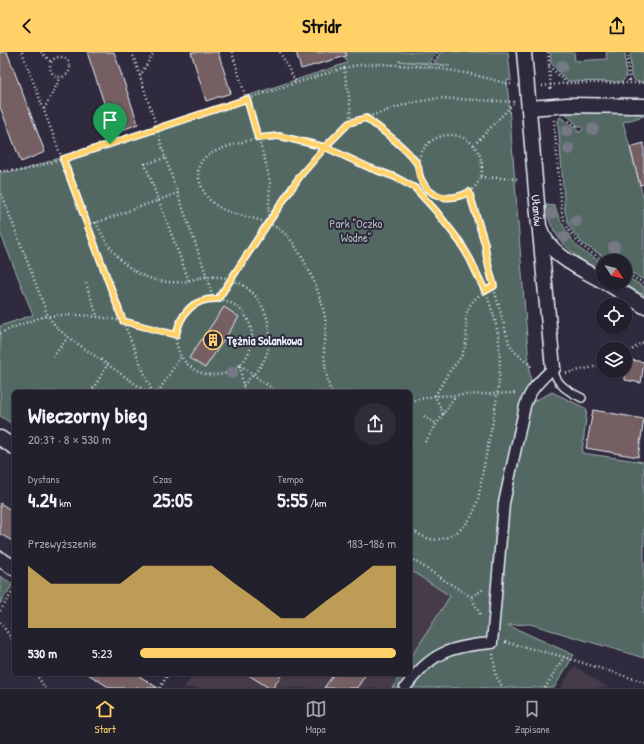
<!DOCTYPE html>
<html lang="pl">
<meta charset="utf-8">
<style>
body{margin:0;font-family:"Patrick Hand",sans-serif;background:#2f2d3a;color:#f1f3f6;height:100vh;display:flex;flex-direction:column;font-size:15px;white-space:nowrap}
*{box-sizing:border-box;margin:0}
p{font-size:13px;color:#a3a3aa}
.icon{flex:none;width:22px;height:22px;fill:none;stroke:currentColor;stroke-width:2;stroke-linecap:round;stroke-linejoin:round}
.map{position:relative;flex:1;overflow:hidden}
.panel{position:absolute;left:12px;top:338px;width:400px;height:286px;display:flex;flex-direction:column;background:#23202e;border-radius:6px;box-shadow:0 1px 3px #0004,0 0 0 1px #403e4a}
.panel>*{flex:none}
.needle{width:26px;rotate:126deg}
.fabs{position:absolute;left:596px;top:202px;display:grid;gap:8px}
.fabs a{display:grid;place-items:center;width:36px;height:36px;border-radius:50%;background:#23202e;box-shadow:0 1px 3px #0004,0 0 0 1px #403e4a;font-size:20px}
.pin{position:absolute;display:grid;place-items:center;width:34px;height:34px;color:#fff;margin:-41px -17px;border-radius:50% 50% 50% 0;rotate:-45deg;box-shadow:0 0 4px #0007}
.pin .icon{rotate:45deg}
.round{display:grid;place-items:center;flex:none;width:42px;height:42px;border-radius:21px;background:#2f2d3a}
.head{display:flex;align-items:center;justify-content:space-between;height:68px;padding:0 16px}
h1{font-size:22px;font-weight:700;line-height:30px}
.metrics{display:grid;grid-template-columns:repeat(3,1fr);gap:6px;height:68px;padding:4px 16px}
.metrics div{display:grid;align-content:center}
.metrics b{font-size:20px;font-weight:700}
.metrics small{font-size:11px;font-weight:400}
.metrics p{font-size:11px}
.chart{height:112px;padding:8px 16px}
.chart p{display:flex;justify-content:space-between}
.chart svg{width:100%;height:72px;margin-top:4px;fill:#ffd166;opacity:.7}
ul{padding:0 16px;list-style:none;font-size:13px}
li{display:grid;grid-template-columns:64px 48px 1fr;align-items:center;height:30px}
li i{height:10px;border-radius:5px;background:#ffd166}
header{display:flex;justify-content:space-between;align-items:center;height:52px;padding:0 16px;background:#ffd166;color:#111;font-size:18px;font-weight:700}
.tabs{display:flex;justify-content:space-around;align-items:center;height:56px;border-top:1px solid #403e4a;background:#23202e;font-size:11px;color:#a3a3aa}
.tabs a{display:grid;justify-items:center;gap:2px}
.tabs .selected{color:#ffd166}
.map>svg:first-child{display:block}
.built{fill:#443a49}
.green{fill:#536863;stroke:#9eacae}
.building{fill:#755e64;stroke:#e8f1f8}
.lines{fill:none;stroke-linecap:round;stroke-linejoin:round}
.service-casing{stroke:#e8f1f8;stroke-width:10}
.pedestrian-casing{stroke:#e8f1f8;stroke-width:13}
.minor-casing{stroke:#e8f1f8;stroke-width:17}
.path{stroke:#e8f1f8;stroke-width:2.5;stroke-dasharray:1 3;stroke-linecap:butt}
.service{stroke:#2f2a3d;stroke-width:7}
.pedestrian{stroke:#2f2a3d;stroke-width:10}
.minor{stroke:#2f2a3d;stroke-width:14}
.tree{fill:#747983}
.route-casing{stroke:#fff;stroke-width:8}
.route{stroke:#ffd166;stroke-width:5}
.labels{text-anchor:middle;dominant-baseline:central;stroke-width:4;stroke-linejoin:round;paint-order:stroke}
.street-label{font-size:12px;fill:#e8f1f8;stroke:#2f2a3d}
.park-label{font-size:12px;fill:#acbabc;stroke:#2f2a3d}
.poi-label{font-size:12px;font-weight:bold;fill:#e8f1f8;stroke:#2f2a3d;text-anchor:start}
</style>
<header><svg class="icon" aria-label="back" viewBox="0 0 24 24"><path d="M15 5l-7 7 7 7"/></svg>Stridr<svg class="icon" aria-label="share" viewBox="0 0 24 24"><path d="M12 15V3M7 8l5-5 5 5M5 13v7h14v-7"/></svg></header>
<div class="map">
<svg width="644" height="636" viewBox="0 0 644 636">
<rect width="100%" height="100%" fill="#2f2a3d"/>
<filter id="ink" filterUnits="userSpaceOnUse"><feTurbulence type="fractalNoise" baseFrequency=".025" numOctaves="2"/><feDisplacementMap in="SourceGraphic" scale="8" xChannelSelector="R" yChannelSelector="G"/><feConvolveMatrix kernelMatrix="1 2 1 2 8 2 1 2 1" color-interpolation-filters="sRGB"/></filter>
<g filter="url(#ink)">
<!-- built -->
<g class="built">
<path d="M 410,518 L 451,544 L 410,607 Z"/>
<path d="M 574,614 L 609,636 L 560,636 Z"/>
<path d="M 193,622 L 401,622 L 392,636 L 184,636 Z"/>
</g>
<!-- green -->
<g class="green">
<path d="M 343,0 L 436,0 L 428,11 L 398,9 L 450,14 L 434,11 L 441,0 L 508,0 L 511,29 L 507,28 L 532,350 L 552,340 L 587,357 L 582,401 L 644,410 L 644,606 L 530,572 L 508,573 L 574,603 L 554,636 L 392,636 L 401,622 L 410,622 L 410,607 L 450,544 L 410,518 L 410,340 L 14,340 L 14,373 L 0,364 L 0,274 L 33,263 L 0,180 L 0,120 L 20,119 L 347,11 Z"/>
<path d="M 550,0 L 574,0 L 575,9 L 607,7 L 606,0 L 625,0 L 626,25 L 622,30 L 567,29 L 551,11 Z"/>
<path d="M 630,0 L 644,0 L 644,30 L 637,30 L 631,25 Z"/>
<path d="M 563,59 L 644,60 L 644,64 L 623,70 L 644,148 L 644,228 L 625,217 L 625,209 L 611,209 L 583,192 L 574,181 L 568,171 L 565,159 L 558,69 L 560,65 L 576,76 L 578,80 L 580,80 L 583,77 L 582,75 L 578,74 Z"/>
<path d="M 546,153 L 555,154 C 560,171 573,195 589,203 C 594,206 598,208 603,211 L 603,221 C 576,206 549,186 546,153 Z"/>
<path d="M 625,224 L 644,235 L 644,243 L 622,231 L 625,231 Z"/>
<path d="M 0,524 L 13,532 L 0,552 Z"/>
</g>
<!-- building -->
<g class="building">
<path d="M 0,0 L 7,0 L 45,100 L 21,110 L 0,55 Z"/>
<path d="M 87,0 L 114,0 L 138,72 L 114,81 Z"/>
<path d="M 191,0 L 218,0 L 231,41 L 206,49 Z"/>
<path d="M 296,0 L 346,0 L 346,4 L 301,17 Z"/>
<path d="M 644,91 L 644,132 L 640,133 L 630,95 Z"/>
<path d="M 224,255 L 239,265 L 205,316 L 189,306 Z"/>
<path d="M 625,307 L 644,310 L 641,331 L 625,328 Z"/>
<path d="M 593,358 L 644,367 L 638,405 L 586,396 Z"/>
<path d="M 0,451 L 14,460 L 14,490 L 0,482 Z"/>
<path d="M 88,622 L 136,622 L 158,636 L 110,636 Z"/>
<path d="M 247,622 L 282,622 L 273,636 L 269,636 Z"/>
<path d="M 334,622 L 366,622 L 357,636 L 324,636 Z"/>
</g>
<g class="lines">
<!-- service casing -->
<g class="service-casing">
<path id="service" d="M 553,316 C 556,333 568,339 582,346"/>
</g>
<!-- pedestrian casing -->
<g class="pedestrian-casing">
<path id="pedestrian" d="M 405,636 C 430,601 450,594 492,591 L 504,451 L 525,354 C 530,337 541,328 553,316"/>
</g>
<!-- minor casing -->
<g class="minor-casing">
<g id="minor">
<path id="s1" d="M 524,0 L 539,174 C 547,202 579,216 603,229"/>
<path d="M 530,56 L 567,53 L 644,54"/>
<path d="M 540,180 L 553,316"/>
<path d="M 607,231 L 644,254"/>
<path d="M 0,386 L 14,395"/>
<path d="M 0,507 L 14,516"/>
</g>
</g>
<!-- path -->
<g class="path">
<path d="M 22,0 L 123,269 L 152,340"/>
<path d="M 41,0 L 51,10"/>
<path d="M 132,0 L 154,67 L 165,105 L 207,225 L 213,247"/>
<path d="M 232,0 L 267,115 L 270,131 L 268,170"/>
<path d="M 280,0 L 296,31"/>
<path d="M 548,0 L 551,39"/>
<path d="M 627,0 L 629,31"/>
<circle cx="60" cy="15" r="10"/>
<path d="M 549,14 L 567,31"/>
<path d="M 429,15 L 438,0"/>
<path d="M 344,16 C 346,32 353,55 349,70"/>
<path d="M 140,24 L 154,0"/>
<path d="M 542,34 L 568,31 L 644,31"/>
<path d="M 44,57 L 61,25"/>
<path d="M 367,66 L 400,91 L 417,112"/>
<path d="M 554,68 L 562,161 C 568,185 585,198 605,209"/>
<path d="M 569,69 L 577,75"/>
<circle cx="450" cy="115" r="32"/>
<path d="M 474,93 L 513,52"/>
<path d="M 165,106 L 145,112 L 189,229"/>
<path d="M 0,119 L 24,118 L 63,107 L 296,31 L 344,16 L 358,13 L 381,12 L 429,15 L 471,22 L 513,33"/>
<path d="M 480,125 L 520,127"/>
<path d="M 0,138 L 48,264 L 57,276 L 68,285 L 147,340"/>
<path d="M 469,140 L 485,192 L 485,200 L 488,215 L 509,291 L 514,299 L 533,316"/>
<path d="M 421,142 L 427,136"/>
<path d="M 96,170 C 112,206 138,233 181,230 C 187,230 193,227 199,226 C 208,224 222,224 232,228 C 263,238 279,279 264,308 C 259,318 250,326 243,333"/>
<path d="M 87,174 L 178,141"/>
<path d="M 625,221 L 644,231"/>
<path d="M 86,231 L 97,264"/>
<path d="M 218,247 L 268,171 L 300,124 L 325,95 L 349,71 L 410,51 L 439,46 L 515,50"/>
<circle cx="214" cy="285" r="38"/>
<path d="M 0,281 C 13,276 37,265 49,264 C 94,259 134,272 176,283"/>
<path d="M 625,301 C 634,299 635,293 644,290"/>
<path d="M 53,305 L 68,285"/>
<path d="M 240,313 L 277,340"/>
<path d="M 240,314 L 243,333 L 245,340"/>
<path d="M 566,321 L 603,313"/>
<path d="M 91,340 L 108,312"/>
<path d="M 158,340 L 181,304"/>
<path d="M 331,340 C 327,328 325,315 324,302 C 324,293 326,283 326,274 C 324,248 309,215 295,194 C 290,186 283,179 274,174 C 248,160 211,167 200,130 C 192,105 213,100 232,93 C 247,89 264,83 279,84 C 307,86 336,99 361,111 C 379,120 401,124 416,138 C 426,146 434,157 441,167 C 467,199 488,236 497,277 C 506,321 491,375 483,419 C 480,434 479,452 471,465 C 463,479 443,492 427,486 C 421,484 415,480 410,477"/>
<path d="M 410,349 L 435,344 L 514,341 L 516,339"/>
<path d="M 443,362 L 435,344 C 439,337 443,330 447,323 C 452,315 460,309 463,300 C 467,291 467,283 466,273 C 464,252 478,243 494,234"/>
<path d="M 424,364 L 437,372"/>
<path d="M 425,390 L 455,344"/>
<path d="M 410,506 L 471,545"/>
<path d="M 0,559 L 14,538"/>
<path d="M 480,562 L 471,545 L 484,537"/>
<path d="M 0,570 L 14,590"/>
<path d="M 505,590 L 564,605 L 644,630"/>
<path d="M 493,602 L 496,624 L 503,636"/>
<path d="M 36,622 L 45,636"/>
<path d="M 162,622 L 167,625"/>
<path d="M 160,636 L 168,622"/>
<path d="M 545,636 L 564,605"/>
</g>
<!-- service -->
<use href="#service" class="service"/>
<!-- pedestrian -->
<use href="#pedestrian" class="pedestrian"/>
<!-- minor -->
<use href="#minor" class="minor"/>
</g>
<!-- trees -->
<g class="tree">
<circle cx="562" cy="14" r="6"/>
<circle cx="593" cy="77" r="6"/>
<circle cx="567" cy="79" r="6"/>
<circle cx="569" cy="97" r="6"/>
<circle cx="552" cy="161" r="6"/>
<circle cx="576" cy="169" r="6"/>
<circle cx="564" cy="185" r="6"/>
<circle cx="614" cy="195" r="6"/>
<circle cx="232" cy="321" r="6"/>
</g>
</g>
<g class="lines" filter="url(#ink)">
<!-- route casing -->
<g class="route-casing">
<path id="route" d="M 110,92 L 63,107 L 123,269 L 176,283 C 181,260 194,246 218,247 L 268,171 L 300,124 L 325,95 L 370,116 L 395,125 L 415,136 L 436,159 L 460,190 L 470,207 L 485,239 L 494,234 C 490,220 486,207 485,192 L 469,140 C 452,149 432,148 422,129 C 419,124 419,119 418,114 C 417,110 413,107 411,104 C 398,89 382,78 366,66 L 349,71 L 325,95 L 279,84 L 258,86 L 247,47 L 110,92"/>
</g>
<!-- route -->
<use href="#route" class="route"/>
</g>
<!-- icons -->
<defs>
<g id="building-ring" transform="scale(1)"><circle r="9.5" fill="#2f2a3d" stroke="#ffd166" stroke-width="1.5"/><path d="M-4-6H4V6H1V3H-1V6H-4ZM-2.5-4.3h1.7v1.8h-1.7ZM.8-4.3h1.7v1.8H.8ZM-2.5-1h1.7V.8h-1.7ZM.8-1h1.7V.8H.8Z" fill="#ffd166"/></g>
</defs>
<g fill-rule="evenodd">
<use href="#building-ring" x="213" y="288"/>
</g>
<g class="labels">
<!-- street labels -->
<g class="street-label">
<text stroke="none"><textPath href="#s1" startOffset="159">Ułanów</textPath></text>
</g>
<!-- park labels -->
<g class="park-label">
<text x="356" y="171">Park "Oczko<tspan x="356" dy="14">Wodne"</tspan></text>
</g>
<!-- poi labels -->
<g class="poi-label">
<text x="227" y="288">Tężnia Solankowa</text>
</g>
</g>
</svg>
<div class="fabs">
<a><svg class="needle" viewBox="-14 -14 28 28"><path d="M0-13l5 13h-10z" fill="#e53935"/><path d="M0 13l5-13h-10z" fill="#a3a3aa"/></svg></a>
<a><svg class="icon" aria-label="locate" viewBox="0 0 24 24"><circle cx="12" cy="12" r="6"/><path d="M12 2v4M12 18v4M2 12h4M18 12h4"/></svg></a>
<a><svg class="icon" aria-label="layers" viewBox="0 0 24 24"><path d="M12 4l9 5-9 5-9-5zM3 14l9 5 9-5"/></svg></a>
</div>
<div class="pin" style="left:110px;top:92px;background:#1e9e55"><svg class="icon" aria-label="arrive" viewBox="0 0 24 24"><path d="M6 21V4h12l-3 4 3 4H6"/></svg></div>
<section class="panel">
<div class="head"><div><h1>Wieczorny bieg</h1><p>20:37 · 8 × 530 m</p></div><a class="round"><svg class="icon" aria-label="share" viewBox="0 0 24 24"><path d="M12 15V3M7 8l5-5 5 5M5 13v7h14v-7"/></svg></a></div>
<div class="metrics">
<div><p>Dystans</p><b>4.24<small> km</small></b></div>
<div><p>Czas</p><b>25:05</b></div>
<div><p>Tempo</p><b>5:55<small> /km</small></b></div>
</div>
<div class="chart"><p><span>Przewyższenie</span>183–186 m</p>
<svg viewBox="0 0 160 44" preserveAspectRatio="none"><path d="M0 44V6L10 17L20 17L30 17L40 17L50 6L60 6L70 6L80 6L90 17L100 27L110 38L120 38L130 27L140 17L150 6L160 6V44z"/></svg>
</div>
<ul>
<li><b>530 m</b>5:23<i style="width:100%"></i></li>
</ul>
</section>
</div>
<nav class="tabs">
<a class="selected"><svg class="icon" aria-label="home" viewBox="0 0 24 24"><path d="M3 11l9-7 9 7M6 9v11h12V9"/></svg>Start</a>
<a><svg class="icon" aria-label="map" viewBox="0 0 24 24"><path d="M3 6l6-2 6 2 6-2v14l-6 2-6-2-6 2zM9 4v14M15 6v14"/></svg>Mapa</a>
<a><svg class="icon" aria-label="saved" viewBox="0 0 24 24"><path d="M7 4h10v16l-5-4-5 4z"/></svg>Zapisane</a>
</nav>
